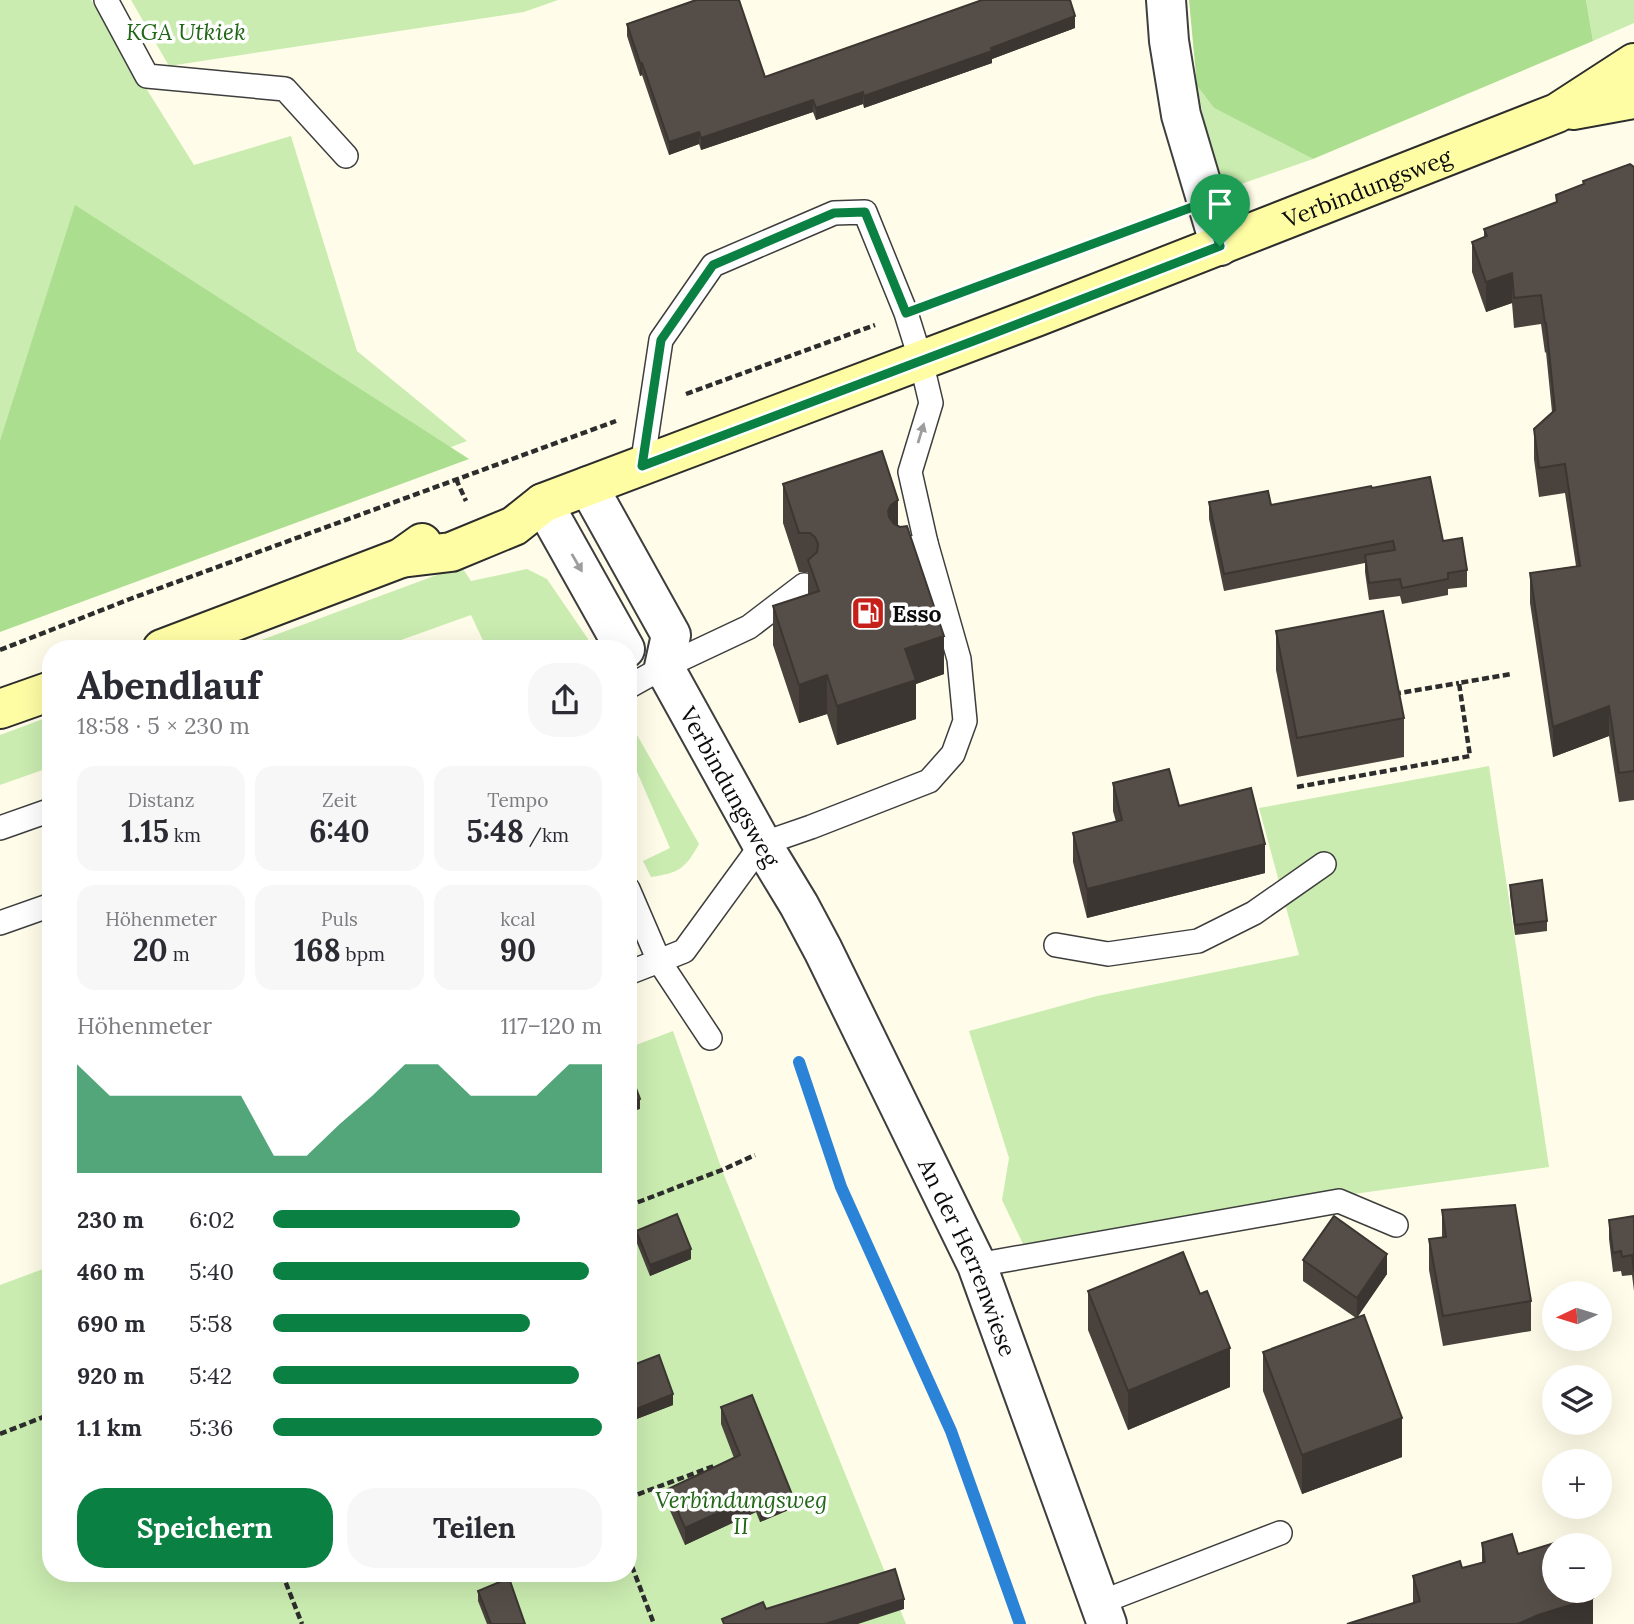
<!DOCTYPE html>
<html lang="de">
<meta charset="utf-8">
<style>
body{margin:0;font-family:Lora,serif;background:#f7f7f7;color:#2b2b33;height:100vh;display:flex;flex-direction:column;font-size:26px;white-space:nowrap}
*{box-sizing:border-box;margin:0}
p{font-size:23px;color:#7c7c81}
.icon{flex:none;width:38px;height:38px;fill:none;stroke:currentColor;stroke-width:2;stroke-linecap:round;stroke-linejoin:round}
.map{position:relative;flex:1;overflow:hidden}
.side{position:absolute;left:42px;top:640px;width:595px;height:942px;display:flex;flex-direction:column;background:#fff;border-radius:28px;box-shadow:0 7px 28px #0002}
.side>*{flex:none}
.needle{width:46px;rotate:266deg}
.controls{position:absolute;left:1542px;top:1281px;display:grid;gap:14px}
.controls a{display:grid;place-items:center;width:70px;height:70px;border-radius:50%;background:#fff;box-shadow:0 7px 28px #0002;font-size:35px}
.pin{position:absolute;display:grid;place-items:center;width:60px;height:60px;color:#fff;margin:-72px -30px;border-radius:50% 50% 50% 0;rotate:-45deg;box-shadow:0 0 7px #0007}
.pin .icon{rotate:45deg}
.round{display:grid;place-items:center;flex:none;width:74px;height:74px;border-radius:28px;background:#f7f7f7}
.headline{display:flex;align-items:center;justify-content:space-between;height:119px;padding:0 35px}
h1{font-size:38px;font-weight:700;line-height:52px}
.figures{display:grid;grid-template-columns:repeat(3,1fr);gap:10px;height:119px;padding:7px 35px}
.figures div{display:grid;align-content:center;border-radius:18px;background:#f7f7f7;text-align:center}
.figures b{font-size:30px;font-weight:700}
.figures small{font-size:19px;font-weight:400}
.figures p{font-size:19px}
.chart{height:196px;padding:14px 35px}
.chart p{display:flex;justify-content:space-between}
.chart svg{width:100%;height:126px;margin-top:7px;fill:#0b8043;opacity:.7}
.action{display:flex;gap:14px;margin-top:auto;padding:14px 35px}
.action a{flex:1;height:80px;border-radius:28px;background:#0b8043;color:#fff;font-size:28px;font-weight:700;line-height:80px;text-align:center}
.action a+a{background:#f7f7f7;color:#2b2b33}
ul{padding:0 35px;list-style:none;font-size:23px}
li{display:grid;grid-template-columns:112px 84px 1fr;align-items:center;height:52px}
li i{height:18px;border-radius:9px;background:#0b8043}
.map>svg:first-child{display:block}
.green{fill:#caecb0}
.forest{fill:#abde8f}
.lines{fill:none;stroke-linecap:round;stroke-linejoin:round}
.stream{stroke:#2b83d7;stroke-width:12}
.lane-casing{stroke:#3e3e3e;stroke-width:26}
.street-casing{stroke:#3e3e3e;stroke-width:42}
.secondary-casing{stroke:#2d2d2d;stroke-width:42}
.path{stroke:#2d2d2d;stroke-width:4.5;stroke-dasharray:7 3.5;stroke-linecap:butt}
.lane{stroke:#fff;stroke-width:23}
.street{stroke:#fff;stroke-width:38}
.secondary{stroke:#fffda4;stroke-width:38}
.wall{fill:#49423d}
.shaded-wall{fill:#3c3632}
.building{fill:#554d47;stroke:#3c3632;stroke-width:2}
.oneway{fill:#9d9d9d}
.route-casing{stroke:#fff;stroke-width:14}
.route{stroke:#0b8043;stroke-width:9}
.labels{text-anchor:middle;dominant-baseline:central;stroke-width:7;stroke-linejoin:round;paint-order:stroke}
.park-label{font-size:23px;font-style:italic;fill:#216717;stroke:#fff}
.street-label{font-size:23px;fill:#0b0b0b;stroke:#fff}
.poi-label{font-size:23px;font-weight:bold;fill:#0b0b0b;stroke:#fff;text-anchor:start}
</style>
<div class="map">
<svg width="1634" height="1624" viewBox="0 0 1634 1624">
<rect width="100%" height="100%" fill="#fffde9"/>
<!-- green -->
<g class="green">
<path d="M 0,0 L 91,0 L 194,165 L 291,136 L 357,351 L 467,441 L 0,617 Z"/>
<path d="M 131,0 L 558,0 L 524,12 L 169,66 Z"/>
<path d="M 1586,0 L 1634,0 L 1634,23 L 1593,41 Z"/>
<path d="M 1197,86 L 1214,108 L 1313,159 L 1221,191 L 1212,160 Z"/>
<path d="M 461,566 L 471,581 L 527,569 L 547,579 L 588,639 L 589,649 L 487,649 L 471,615 L 376,649 L 237,649 Z"/>
<path d="M 51,716 L 51,767 L 0,785 L 0,735 Z"/>
<path d="M 628,719 L 699,844 C 685,869 679,873 651,877 L 643,861 L 670,848 L 628,751 Z"/>
<path d="M 1489,766 L 1549,1167 L 1339,1196 L 1023,1244 L 1002,1200 L 1009,1158 L 969,1031 L 1097,996 L 1299,955 L 1259,808 Z"/>
<path d="M 673,1031 L 722,1170 L 906,1624 L 0,1624 L 0,1285 L 51,1266 L 51,1573 L 628,1573 L 628,1048 Z"/>
</g>
<!-- forest -->
<g class="forest">
<path d="M 1189,0 L 1586,0 L 1593,41 L 1313,159 L 1214,108 L 1197,86 Z"/>
<path d="M 75,205 L 469,459 L 0,632 L 0,441 Z"/>
</g>
<g class="lines">
<!-- stream -->
<path class="stream" d="M 799,1062 L 841,1187 L 951,1431 L 1020,1624"/>
<!-- lane casing -->
<g class="lane-casing">
<g id="lane">
<path d="M 106,0 L 147,76 L 285,89 L 346,156"/>
<path d="M 642,466 L 661,340 L 713,265 L 834,213 L 865,212 L 906,313 L 921,361 L 931,403 L 910,472 L 926,543 L 902,552"/>
<path d="M 628,687 L 664,667 L 749,627 L 804,585"/>
<path d="M 0,828 L 51,810"/>
<path d="M 628,889 L 659,961 L 684,951 L 762,844 L 811,827 L 929,781 L 953,754 L 965,721 L 959,659 L 926,543"/>
<path d="M 0,923 L 51,905"/>
<path d="M 1056,945 L 1108,954 L 1198,941 L 1254,913 L 1324,864"/>
<path d="M 628,973 L 659,961 L 710,1038"/>
<path d="M 977,1265 L 1339,1201 L 1396,1225"/>
<path d="M 1099,1603 L 1280,1533"/>
</g>
</g>
<!-- street casing -->
<g class="street-casing">
<g id="street">
<path d="M 1166,0 L 1169,41 L 1181,115 L 1220,246"/>
<path id="s1" d="M 588,486 L 671,635 L 664,667 L 762,844 L 799,905 L 823,950 L 977,1265 L 1107,1624"/>
<path d="M 543,503 L 625,649"/>
</g>
</g>
<!-- secondary casing -->
<g class="secondary-casing">
<g id="secondary">
<path d="M 1573,110 L 1634,99"/>
<path id="s2" d="M 401,558 L 451,552 L 514,526 L 543,503 L 1036,317 L 1557,113 L 1634,63"/>
<path d="M 162,649 L 401,558 L 422,543"/>
<path d="M 0,709 L 51,691"/>
</g>
</g>
<!-- path -->
<g class="path">
<path d="M 936,302 L 1167,217"/>
<path d="M 686,394 L 875,325"/>
<path d="M 456,479 L 466,501"/>
<path d="M 0,650 L 130,599 L 616,421"/>
<path d="M 1394,694 L 1459,683"/>
<path d="M 1297,787 L 1470,756 L 1459,683 L 1511,674"/>
<path d="M 628,1206 L 722,1170 L 755,1155"/>
<path d="M 0,1434 L 51,1414"/>
<path d="M 628,1498 L 714,1466"/>
<path d="M 628,1556 L 654,1624"/>
<path d="M 282,1573 L 302,1624"/>
</g>
<!-- lane -->
<use href="#lane" class="lane"/>
<!-- street -->
<use href="#street" class="street"/>
<!-- secondary -->
<use href="#secondary" class="secondary"/>
</g>
<!-- wall -->
<g class="wall">
<path d="M 627,24 L 765,77 L 1075,28 L 992,59 L 992,63 L 864,108 L 863,104 L 816,120 L 813,112 L 701,150 L 699,144 L 669,155 L 642,75 L 640,76 L 627,36 Z"/>
<path d="M 1634,167 L 1634,800 L 1619,802 L 1609,736 L 1553,757 L 1530,603 L 1530,573 L 1576,566 L 1565,493 L 1539,497 L 1534,459 L 1534,429 L 1552,412 L 1546,352 L 1545,353 L 1541,324 L 1514,328 L 1512,303 L 1486,312 L 1472,272 L 1472,242 L 1484,237 L 1484,229 L 1556,202 L 1556,195 L 1583,184 L 1583,181 Z"/>
<path d="M 783,484 L 898,526 L 944,674 L 916,684 L 916,719 L 837,745 L 827,714 L 799,723 L 773,645 L 773,606 L 808,594 L 808,572 L 799,572 L 783,523 Z"/>
<path d="M 1372,488 L 1443,541 L 1467,570 L 1467,587 L 1448,589 L 1448,595 L 1402,604 L 1400,596 L 1369,600 L 1365,572 L 1365,563 L 1224,591 L 1209,519 L 1209,502 L 1271,505 Z"/>
<path d="M 1276,631 L 1404,718 L 1404,757 L 1297,777 L 1276,670 Z"/>
<path d="M 1113,783 L 1179,806 L 1265,873 L 1087,918 L 1073,862 L 1073,833 L 1116,822 L 1113,811 Z"/>
<path d="M 1510,885 L 1547,921 L 1547,931 L 1515,935 L 1510,895 Z"/>
<path d="M 1442,1210 L 1531,1301 L 1531,1331 L 1443,1346 L 1429,1270 L 1429,1239 L 1442,1238 Z"/>
<path d="M 1634,1216 L 1634,1291 L 1632,1275 L 1622,1276 L 1621,1271 L 1613,1272 L 1609,1239 L 1609,1220 Z"/>
<path d="M 636,1231 L 691,1259 L 650,1276 L 636,1241 Z"/>
<path d="M 1303,1260 L 1387,1274 L 1357,1317 L 1402,1457 L 1302,1494 L 1263,1391 L 1263,1352 L 1356,1318 L 1303,1281 Z"/>
<path d="M 1088,1291 L 1230,1387 L 1128,1430 L 1088,1330 Z"/>
<path d="M 628,1367 L 673,1405 L 634,1420 L 628,1405 Z"/>
<path d="M 721,1407 L 791,1509 L 760,1522 L 756,1512 L 685,1545 L 668,1506 L 668,1489 L 734,1458 L 721,1424 Z"/>
<path d="M 1482,1543 L 1518,1554 L 1593,1624 L 1413,1603 L 1413,1576 L 1462,1568 L 1482,1563 Z"/>
<path d="M 478,1591 L 525,1624 L 487,1624 L 478,1601 Z"/>
</g>
<!-- shaded-wall -->
<g class="shaded-wall">
<path d="M 1075,16 L 1075,28 L 992,59 L 992,63 L 864,108 L 864,96 Z"/>
<path d="M 640,63 L 642,63 L 642,75 L 640,76 Z"/>
<path d="M 863,92 L 863,104 L 816,120 L 816,108 Z"/>
<path d="M 813,100 L 813,112 L 701,150 L 701,138 Z"/>
<path d="M 699,132 L 699,144 L 669,155 L 669,142 Z"/>
<path d="M 1512,273 L 1512,303 L 1486,312 L 1486,282 Z"/>
<path d="M 898,500 L 898,538 L 891,544 L 888,511 L 891,505 Z"/>
<path d="M 944,636 L 944,674 L 916,684 L 916,719 L 837,745 L 837,706 L 905,649 Z"/>
<path d="M 827,675 L 827,714 L 799,723 L 799,685 Z"/>
<path d="M 1609,706 L 1609,736 L 1553,757 L 1553,727 Z"/>
<path d="M 1265,844 L 1265,873 L 1087,918 L 1087,889 Z"/>
<path d="M 640,1099 L 640,1109 L 628,1113 L 628,1103 Z"/>
<path d="M 691,1249 L 691,1259 L 650,1276 L 650,1265 Z"/>
<path d="M 1387,1254 L 1387,1274 L 1357,1318 L 1357,1298 Z"/>
<path d="M 1230,1348 L 1230,1387 L 1128,1430 L 1128,1391 Z"/>
<path d="M 673,1394 L 673,1405 L 634,1420 L 634,1410 Z"/>
<path d="M 1402,1418 L 1402,1457 L 1302,1494 L 1302,1455 Z"/>
<path d="M 791,1492 L 791,1509 L 760,1522 L 760,1504 Z"/>
<path d="M 756,1495 L 756,1512 L 685,1545 L 685,1528 Z"/>
<path d="M 1593,1598 L 1593,1624 L 1518,1624 L 1538,1615 Z"/>
<path d="M 904,1599 L 904,1609 L 858,1624 L 825,1624 Z"/>
</g>
<!-- building -->
<g class="building">
<path d="M 696,0 L 739,0 L 765,77 L 982,0 L 1070,0 L 1075,16 L 991,48 L 992,51 L 864,96 L 863,92 L 816,108 L 813,100 L 701,138 L 699,132 L 669,142 L 642,63 L 640,63 L 627,24 Z"/>
<path d="M 1630,164 L 1634,167 L 1634,771 L 1619,773 L 1609,706 L 1553,727 L 1530,573 L 1580,566 L 1565,464 L 1539,468 L 1534,429 L 1555,410 L 1546,323 L 1545,323 L 1541,295 L 1514,298 L 1512,273 L 1486,282 L 1472,242 L 1487,236 L 1484,229 L 1557,202 L 1556,195 L 1584,184 L 1583,181 Z"/>
<path d="M 882,451 L 898,500 L 891,505 L 888,511 L 889,517 L 894,524 L 900,527 L 907,526 L 944,636 L 905,649 L 916,680 L 837,706 L 827,675 L 799,685 L 773,606 L 819,591 L 808,560 L 817,552 L 818,544 L 815,537 L 810,533 L 799,533 L 783,484 Z"/>
<path d="M 1430,477 L 1443,541 L 1462,538 L 1467,570 L 1448,573 L 1448,579 L 1402,588 L 1400,579 L 1369,583 L 1365,555 L 1395,550 L 1393,541 L 1224,574 L 1209,502 L 1268,491 L 1271,505 L 1371,486 L 1372,488 Z"/>
<path d="M 1383,611 L 1404,718 L 1297,738 L 1276,631 Z"/>
<path d="M 1169,769 L 1179,806 L 1251,788 L 1265,844 L 1087,889 L 1073,833 L 1122,820 L 1113,783 Z"/>
<path d="M 1542,880 L 1547,921 L 1515,925 L 1510,885 Z"/>
<path d="M 628,1067 L 640,1099 L 628,1103 Z"/>
<path d="M 1515,1205 L 1531,1301 L 1443,1316 L 1429,1239 L 1446,1237 L 1442,1210 Z"/>
<path d="M 677,1214 L 691,1249 L 650,1265 L 636,1231 Z"/>
<path d="M 1334,1216 L 1387,1254 L 1357,1298 L 1303,1260 Z"/>
<path d="M 1634,1216 L 1634,1272 L 1632,1255 L 1622,1257 L 1621,1251 L 1613,1253 L 1609,1220 Z"/>
<path d="M 1183,1252 L 1200,1294 L 1207,1291 L 1230,1348 L 1128,1391 L 1088,1291 Z"/>
<path d="M 1364,1315 L 1402,1418 L 1302,1455 L 1263,1352 Z"/>
<path d="M 659,1355 L 673,1394 L 634,1410 L 628,1395 L 628,1367 Z"/>
<path d="M 752,1395 L 791,1492 L 760,1504 L 756,1495 L 685,1528 L 668,1489 L 740,1455 L 721,1407 Z"/>
<path d="M 1512,1534 L 1518,1554 L 1574,1537 L 1576,1545 L 1554,1545 L 1554,1591 L 1590,1591 L 1593,1598 L 1538,1615 L 1518,1624 L 1347,1624 L 1420,1601 L 1413,1576 L 1460,1561 L 1462,1568 L 1485,1562 L 1482,1543 Z"/>
<path d="M 895,1569 L 904,1599 L 825,1624 L 724,1624 L 722,1619 L 763,1602 L 766,1609 Z"/>
<path d="M 509,1578 L 525,1624 L 491,1624 L 478,1591 Z"/>
</g>
<!-- one-way arrows -->
<defs><path id="oneway-solid" d="M-6-.8H1V-3.2L6.5 0L1 3.2V.8H-6Z" transform="scale(1.75)"/></defs>
<g class="oneway">
<use href="#oneway-solid" transform="translate(921 433) rotate(-73)"/>
<use href="#oneway-solid" transform="translate(577 563) rotate(60)"/>
</g>
<g class="lines">
<!-- route casing -->
<g class="route-casing">
<path id="route" d="M 1206,202 L 1220,246 L 984,337 L 642,466 L 661,340 L 713,265 L 834,213 L 865,212 L 906,313 Z"/>
</g>
<!-- route -->
<use href="#route" class="route"/>
</g>
<!-- icons -->
<defs>
<g id="fuel-square" transform="scale(1.75)"><rect x="-9" y="-9" width="18" height="18" rx="4" fill="#c5211a" stroke="#fff"/><path d="M-5.5-6h7V0h2V4h1.3V-2.5L3-4.5l.8-.8L6-3V5H2.5V1h-1V6h-7ZM-4.2-4.7v3.2H.2V-4.7Z" fill="#fff"/></g>
</defs>
<g fill-rule="evenodd">
<use href="#fuel-square" x="868" y="613"/>
</g>
<g class="labels">
<!-- park labels -->
<g class="park-label">
<text x="186" y="31">KGA Utkiek</text>
<text x="741" y="1499">Verbindungsweg<tspan x="741" dy="26">II</tspan></text>
</g>
<!-- street labels -->
<g class="street-label">
<text stroke="none"><textPath href="#s2" startOffset="1038">Verbindungsweg</textPath></text>
<text stroke="none"><textPath href="#s1" startOffset="340">Verbindungsweg</textPath></text>
<text stroke="none"><textPath href="#s1" startOffset="868">An der Herrenwiese</textPath></text>
</g>
<!-- poi labels -->
<g class="poi-label">
<text x="892" y="613">Esso</text>
</g>
</g>
</svg>
<div class="controls">
<a><svg class="needle" viewBox="-14 -14 28 28"><path d="M0-13l5 13h-10z" fill="#e53935"/><path d="M0 13l5-13h-10z" fill="#7c7c81"/></svg></a>
<a><svg class="icon" aria-label="layers" viewBox="0 0 24 24"><path d="M12 4l9 5-9 5-9-5zM3 14l9 5 9-5"/></svg></a>
<a>+</a>
<a>−</a>
</div>
<div class="pin" style="left:1220px;top:246px;background:#1e9e55"><svg class="icon" aria-label="arrive" viewBox="0 0 24 24"><path d="M6 21V4h12l-3 4 3 4H6"/></svg></div>
<section class="side">
<div class="headline"><div><h1>Abendlauf</h1><p>18:58 · 5 × 230 m</p></div><a class="round"><svg class="icon" aria-label="share" viewBox="0 0 24 24"><path d="M12 15V3M7 8l5-5 5 5M5 13v7h14v-7"/></svg></a></div>
<div class="figures">
<div><p>Distanz</p><b>1.15<small> km</small></b></div>
<div><p>Zeit</p><b>6:40</b></div>
<div><p>Tempo</p><b>5:48<small> /km</small></b></div>
</div>
<div class="figures">
<div><p>Höhenmeter</p><b>20<small> m</small></b></div>
<div><p>Puls</p><b>168<small> bpm</small></b></div>
<div><p>kcal</p><b>90</b></div>
</div>
<div class="chart"><p><span>Höhenmeter</span>117–120 m</p>
<svg viewBox="0 0 160 44" preserveAspectRatio="none"><path d="M0 44V6L10 17L20 17L30 17L40 17L50 17L60 38L70 38L80 27L90 17L100 6L110 6L120 17L130 17L140 17L150 6L160 6V44z"/></svg>
</div>
<ul>
<li><b>230 m</b>6:02<i style="width:75%"></i></li>
<li><b>460 m</b>5:40<i style="width:96%"></i></li>
<li><b>690 m</b>5:58<i style="width:78%"></i></li>
<li><b>920 m</b>5:42<i style="width:93%"></i></li>
<li><b>1.1 km</b>5:36<i style="width:100%"></i></li>
</ul>
<div class="action"><a>Speichern</a><a>Teilen</a></div>
</section>
</div>
